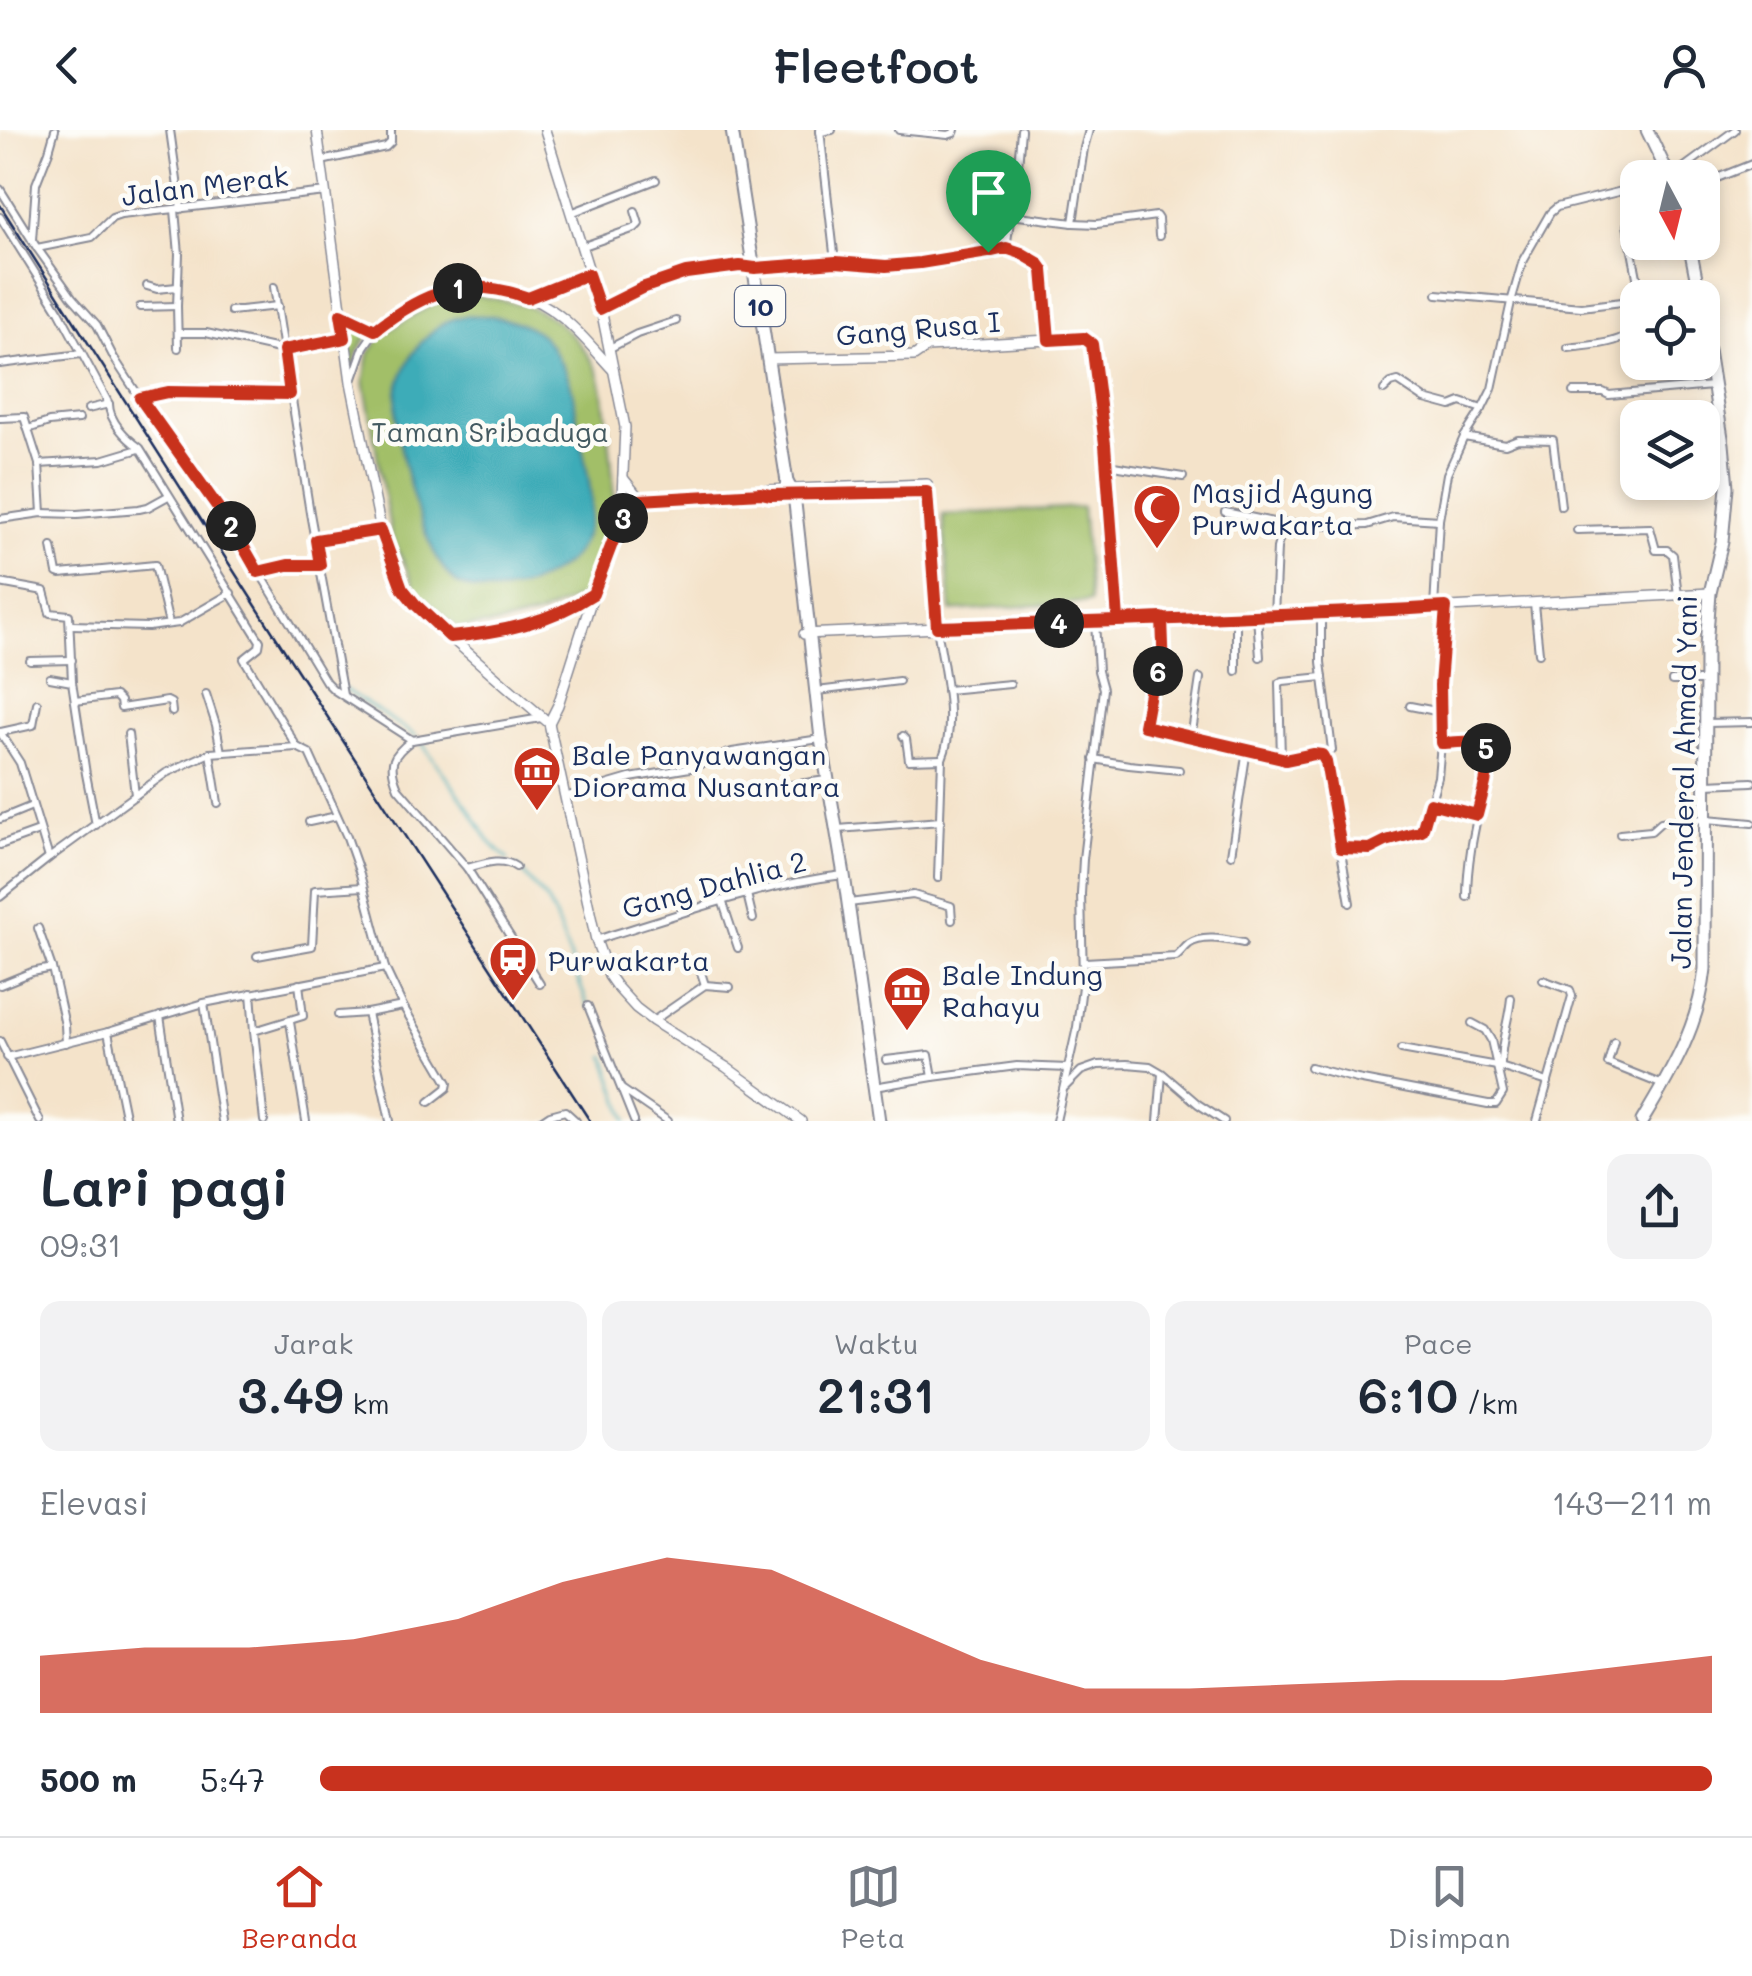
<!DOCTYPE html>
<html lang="id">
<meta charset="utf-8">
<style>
body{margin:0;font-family:Mali,sans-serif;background:#f2f2f3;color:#1f2937;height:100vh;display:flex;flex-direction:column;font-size:38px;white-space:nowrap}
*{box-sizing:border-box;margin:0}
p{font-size:32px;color:#747a83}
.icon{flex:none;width:55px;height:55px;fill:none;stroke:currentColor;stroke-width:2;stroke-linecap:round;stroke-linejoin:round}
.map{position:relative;height:991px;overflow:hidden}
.details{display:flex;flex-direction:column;background:#fff;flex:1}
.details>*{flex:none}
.needle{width:65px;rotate:173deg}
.controls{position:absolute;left:1620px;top:30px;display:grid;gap:20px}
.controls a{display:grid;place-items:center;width:100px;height:100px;border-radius:20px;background:#fff;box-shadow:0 5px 15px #0003;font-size:50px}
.pin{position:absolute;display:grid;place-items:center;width:85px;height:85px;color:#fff;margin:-102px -42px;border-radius:50% 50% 50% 0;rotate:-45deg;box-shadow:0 0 10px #0007}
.pin .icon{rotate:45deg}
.km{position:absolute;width:50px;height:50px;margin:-25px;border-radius:50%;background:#222;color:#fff;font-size:28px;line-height:50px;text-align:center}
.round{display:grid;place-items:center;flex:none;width:105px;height:105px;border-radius:20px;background:#f2f2f3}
.headline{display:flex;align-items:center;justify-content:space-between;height:170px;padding:0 40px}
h1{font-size:55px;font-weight:600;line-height:75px}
.metrics{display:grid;grid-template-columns:repeat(3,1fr);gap:15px;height:170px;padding:10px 40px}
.metrics div{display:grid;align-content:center;border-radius:20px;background:#f2f2f3;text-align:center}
.metrics b{font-size:50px;font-weight:600}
.metrics small{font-size:28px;font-weight:400}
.metrics p{font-size:28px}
.chart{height:280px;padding:20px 40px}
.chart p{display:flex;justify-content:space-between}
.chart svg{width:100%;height:180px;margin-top:10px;fill:#c8321e;opacity:.7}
ul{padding:0 40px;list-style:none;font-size:32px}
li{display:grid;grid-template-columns:160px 120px 1fr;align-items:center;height:75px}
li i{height:25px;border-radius:12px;background:#c8321e}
header{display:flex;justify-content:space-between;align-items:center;height:130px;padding:0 40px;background:#fff;font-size:45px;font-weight:600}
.tabs{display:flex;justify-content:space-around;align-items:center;height:140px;border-top:2px solid #e0e1e3;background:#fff;font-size:28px;color:#747a83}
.tabs a{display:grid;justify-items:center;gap:5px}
.tabs .on{color:#c8321e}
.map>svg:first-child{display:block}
.green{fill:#a2bf67;stroke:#5e7762;stroke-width:2.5}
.water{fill:#3cacb8;stroke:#2c6e8b;stroke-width:2.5}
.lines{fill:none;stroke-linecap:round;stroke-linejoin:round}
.stream{stroke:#3cacb8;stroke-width:2.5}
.street-casing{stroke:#888994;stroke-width:10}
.secondary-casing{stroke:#888994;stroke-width:12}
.highway-casing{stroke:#888994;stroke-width:15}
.street{stroke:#fff;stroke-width:6}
.secondary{stroke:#fff;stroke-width:9}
.highway{stroke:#fff;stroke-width:11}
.rail{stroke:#1b2f5e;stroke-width:2.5}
.route-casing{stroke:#fff;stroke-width:20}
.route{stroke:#c8321e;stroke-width:12}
.labels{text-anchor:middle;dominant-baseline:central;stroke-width:9;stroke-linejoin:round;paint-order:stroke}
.shield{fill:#fdfcf7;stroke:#5f6c8c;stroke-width:2.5}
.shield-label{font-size:25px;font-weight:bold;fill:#1b2f5e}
.street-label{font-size:28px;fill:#1b2f5e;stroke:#fdfcf7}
.park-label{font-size:28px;fill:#445a61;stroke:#fdfcf7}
.poi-label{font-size:28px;fill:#1b2f5e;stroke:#fdfcf7;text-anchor:start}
</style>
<header><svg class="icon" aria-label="back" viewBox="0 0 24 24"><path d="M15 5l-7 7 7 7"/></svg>Fleetfoot<svg class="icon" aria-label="person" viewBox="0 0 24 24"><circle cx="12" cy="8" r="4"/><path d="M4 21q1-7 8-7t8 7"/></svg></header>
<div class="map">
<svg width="1752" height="991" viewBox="0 0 1752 991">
<rect width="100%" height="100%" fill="#fdfcf7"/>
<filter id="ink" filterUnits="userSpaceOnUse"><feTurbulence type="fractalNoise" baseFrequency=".01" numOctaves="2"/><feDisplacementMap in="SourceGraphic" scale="20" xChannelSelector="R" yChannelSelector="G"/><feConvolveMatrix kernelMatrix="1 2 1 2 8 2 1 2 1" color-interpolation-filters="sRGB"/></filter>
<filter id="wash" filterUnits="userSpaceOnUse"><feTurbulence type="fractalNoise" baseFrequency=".0048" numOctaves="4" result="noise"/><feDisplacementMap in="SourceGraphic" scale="40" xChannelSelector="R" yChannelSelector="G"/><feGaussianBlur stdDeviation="2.25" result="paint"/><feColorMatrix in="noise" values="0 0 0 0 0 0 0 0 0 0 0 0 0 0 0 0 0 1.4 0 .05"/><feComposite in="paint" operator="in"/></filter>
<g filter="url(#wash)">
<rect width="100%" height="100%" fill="#f4e3ca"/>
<!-- green -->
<g class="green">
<path d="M 471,164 C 496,169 522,172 545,184 C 565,195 586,219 597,240 C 606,257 617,372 613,392 C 609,417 597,442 586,464 L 537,486 L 501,494 L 457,498 L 417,462 L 391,405 L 364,251 L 369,223 L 383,204 L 417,183 L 450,166 Z"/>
<path d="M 342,189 L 370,202 L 357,223 L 352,247 Z"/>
<path d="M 1082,377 L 1090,472 L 951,481 L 943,385 Z"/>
</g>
<!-- water -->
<path class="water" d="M 491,186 C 509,190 526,193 541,205 C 549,211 565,239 569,250 C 575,265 576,286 579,302 C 583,324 590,348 591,370 C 591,390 584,419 567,432 C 538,456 498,470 461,455 C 425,440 388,293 398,258 C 406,228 429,193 461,187 C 470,185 482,186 491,186 Z"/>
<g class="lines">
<!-- stream -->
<g class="stream">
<path d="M 344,559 L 416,606"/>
<path d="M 421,612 L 471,681 L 488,710 L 508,730"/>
<path d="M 518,737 L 547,771 L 555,787 L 588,876"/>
<path d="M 605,926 L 627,991"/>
</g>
</g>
</g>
<g filter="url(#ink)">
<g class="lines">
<!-- street casing -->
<g class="street-casing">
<g id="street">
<path d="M 170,0 L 181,79"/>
<path d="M 820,0 L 835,132"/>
<path d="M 899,0 L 948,5 L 954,3 L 955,0"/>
<path d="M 820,2 L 832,0"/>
<path d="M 321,31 L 386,17 L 391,12 L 391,0"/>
<path d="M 1671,47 L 1735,0"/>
<path d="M 1702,54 L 1752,34"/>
<path d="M 1632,58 L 1636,84 L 1627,95 L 1641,168"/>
<path d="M 0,59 L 37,118 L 72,167 L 97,195 L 114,228 L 140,268 L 234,400 L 326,552 L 334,560 L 412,610"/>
<path d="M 175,80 L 179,124 L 177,176 L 178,218"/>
<path d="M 571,83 L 656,50"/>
<path d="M 1011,85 L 1073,93 L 1084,18 L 1089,0"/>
<path d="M 0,87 L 59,181 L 109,274 C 109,291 126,308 140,318 L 260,511 L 259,517 L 244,529 L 297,617 L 309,623 L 347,707 L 360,744 L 385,838 L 403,876 L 448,953 L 447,958 L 429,972"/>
<path d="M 1073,93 L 1097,94 L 1156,86 L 1158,89 L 1159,106"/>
<path d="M 32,110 L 36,54 L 49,21 L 55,0"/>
<path d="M 581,117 L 635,98 L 639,94 L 635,81"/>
<path d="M 37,118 L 92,107 L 112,88 L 121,85 L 326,62"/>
<path d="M 1006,118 L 1018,37 L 1021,0"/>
<path d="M 147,156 L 157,159 L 177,157"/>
<path d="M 274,157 L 310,383 L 343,565"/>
<path d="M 1437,164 L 1581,177 L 1638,170"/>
<path d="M 1653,167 L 1698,160"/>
<path d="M 140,177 L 177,176"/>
<path d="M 601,179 L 642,158 L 685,143 L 740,136 L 755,138 L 835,132 L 871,135 L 920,133 L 1006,118 L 1029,128 L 1043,140 L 1049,210"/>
<path d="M 231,181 L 278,176"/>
<path d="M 342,185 L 375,201 L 364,217 L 352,251"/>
<path d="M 179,203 L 206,203 L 283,220 L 345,208"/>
<path d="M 610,218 L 637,204 L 676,191"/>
<path d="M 1568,218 C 1591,215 1631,215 1638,190"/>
<path d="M 0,234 L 81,224"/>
<path d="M 1384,260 L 1391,253 L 1398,251 L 1425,269 L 1451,276 L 1461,272 L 1482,279"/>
<path d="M 1573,262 L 1603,262 L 1609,265 L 1712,256"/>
<path d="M 140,268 L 168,263 L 289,264"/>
<path d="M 88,279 L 109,274"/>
<path d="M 0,288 L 24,287 L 39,334 L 102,330 L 139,319"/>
<path d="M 28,299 L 49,292 L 79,289"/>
<path d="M 1464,307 L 1505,314 L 1518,309 L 1553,310 L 1561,376"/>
<path d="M 1702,316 L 1722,314"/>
<path d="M 39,334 L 42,383"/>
<path d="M 1107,335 L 1183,347"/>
<path d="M 1225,382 L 1273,392 L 1332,396 L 1367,395 L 1393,387 L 1439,390"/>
<path d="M 0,389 L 42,383 L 77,384 L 139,379 L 148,377 L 168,366"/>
<path d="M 1577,400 L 1650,398 L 1656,420 L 1667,420 L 1673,425 L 1678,465"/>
<path d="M 316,410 L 381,400"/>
<path d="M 52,417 L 57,443 L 60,444 L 155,435 L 169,494"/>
<path d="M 258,442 L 288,435 L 320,435"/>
<path d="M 0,453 L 44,461 L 50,483 L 69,485 L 72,552 L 86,644 L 96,695"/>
<path d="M 1534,474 L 1539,523"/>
<path d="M 1434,477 L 1439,390 L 1447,344 L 1464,307 L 1482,279 L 1492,259 L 1511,172 L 1523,130 L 1550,83 L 1557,77 L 1638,57"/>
<path d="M 1446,477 L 1440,555 L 1441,613 C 1452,613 1480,608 1487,619 C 1491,626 1487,642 1485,650 C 1477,689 1467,727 1467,767"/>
<path d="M 1257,486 L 1260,527"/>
<path d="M 1274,486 L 1277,418 L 1284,393"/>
<path d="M 1162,489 L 1164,542 L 1154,541 L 1144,596 L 1281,628 L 1285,631 L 1314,624 L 1322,625 L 1325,631 L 1350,773"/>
<path d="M 71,495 L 148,497 L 179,493 L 231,463"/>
<path d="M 937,498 C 943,536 958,593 942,629 L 938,748"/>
<path d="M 452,507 C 502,502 548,493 591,465"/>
<path d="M 30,531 L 72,530"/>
<path d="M 1236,541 L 1236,486"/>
<path d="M 50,548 L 72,552"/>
<path d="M 1672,551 L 1704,551"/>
<path d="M 947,560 L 1010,554"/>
<path d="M 817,561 L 899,551"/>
<path d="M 206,564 L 216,595 L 221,622"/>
<path d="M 75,571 L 115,566 L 120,571 L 121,578 L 167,571 L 171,573 L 172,582"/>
<path d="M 1410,576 L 1441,582"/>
<path d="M 1707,593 L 1752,592"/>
<path d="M 0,602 L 20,633 L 49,728"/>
<path d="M 1,602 L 33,595 L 37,573"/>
<path d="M 128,604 L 135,665"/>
<path d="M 903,606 L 906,609 L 909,630 L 942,629"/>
<path d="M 1191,609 L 1200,548"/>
<path d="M 210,623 L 218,673"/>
<path d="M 1318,623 L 1332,620 L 1321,532 L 1321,484"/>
<path d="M 1281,628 L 1279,553 L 1283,551 L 1323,547"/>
<path d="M 1094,629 L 1129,635 L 1179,640"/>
<path d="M 1707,654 L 1752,652"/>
<path d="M 778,657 L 826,650"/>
<path d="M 565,667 L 630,648 L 690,638 L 732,622 L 820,609"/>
<path d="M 1430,673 L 1477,685"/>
<path d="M 0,689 L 32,676"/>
<path d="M 309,692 L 337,686"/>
<path d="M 838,699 L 941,691"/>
<path d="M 1620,704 L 1651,701 L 1661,692 L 1668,691 L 1707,689 L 1752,693"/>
<path d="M 0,715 L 39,701"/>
<path d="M 1341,718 L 1370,719 L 1386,711 L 1422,701 L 1438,647 L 1441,613"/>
<path d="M 1231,725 L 1247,619"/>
<path d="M 467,738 C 483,734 501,726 516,737"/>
<path d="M 747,764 L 753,789"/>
<path d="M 0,767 L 49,728 L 166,643 L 210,623 L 297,617"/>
<path d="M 722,770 L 738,818"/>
<path d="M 849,773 L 913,765 L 951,776 L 952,790"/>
<path d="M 38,798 L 52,838"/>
<path d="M 596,810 C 677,785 758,755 843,745"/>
<path d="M 257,826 L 312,816 L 315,760 L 363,757"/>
<path d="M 1085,832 L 1176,827 C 1181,823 1184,818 1189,814 C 1203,804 1227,810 1243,813"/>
<path d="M 699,836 L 705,855"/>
<path d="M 540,854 L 467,738 L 398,658 C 388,634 391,626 412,610 L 541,588"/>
<path d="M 0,855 L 32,842 L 52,838 L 65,895 L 66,913"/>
<path d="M 251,863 L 254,901"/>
<path d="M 204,873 L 222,991"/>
<path d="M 588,876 L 634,991"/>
<path d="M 338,885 L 367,883"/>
<path d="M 160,886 L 176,991"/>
<path d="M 653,891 L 705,855 L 730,857"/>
<path d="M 290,892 L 306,991"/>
<path d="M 108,902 L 126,991"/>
<path d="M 0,911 L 40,991"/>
<path d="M 1614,912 L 1608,933 L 1663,955"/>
<path d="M 1401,919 L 1497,936 L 1548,952"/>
<path d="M 7,927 L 108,902 L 204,873 L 385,838"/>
<path d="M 886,930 L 929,925 L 933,947 L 1017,936 L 1068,938"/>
<path d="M 1310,937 L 1357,949 L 1488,974 L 1496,974 L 1503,963 L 1491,910 L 1485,900 L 1472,893"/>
<path d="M 1501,937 C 1500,913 1509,891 1511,868"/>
<path d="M 874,957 L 933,947"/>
<path d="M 1065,957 L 1081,941 L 1098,935 L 1127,934 L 1150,936 L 1162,943 L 1198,974 L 1224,991"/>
<path d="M 623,960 L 668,991"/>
<path d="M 264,991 L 254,901 L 303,886 L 299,854"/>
<path d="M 390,991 L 367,883 L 403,876"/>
<path d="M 541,991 L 550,985 L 565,981 L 576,991"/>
<path d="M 1056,991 L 1077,897 L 1083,848 L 1081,764 L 1083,729 L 1103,559 L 1098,541 L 1095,492"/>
<path d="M 1158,991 L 1162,944"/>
<path d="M 1537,991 L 1572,866 L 1570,860 L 1543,850"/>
</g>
</g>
<!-- secondary casing -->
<g class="secondary-casing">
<g id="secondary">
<path d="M 317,0 L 351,252 L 381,400 L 402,458 L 435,494 L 549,593 L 596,810 L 609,846 L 616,856 L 636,878 L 653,891 L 726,937 L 801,991"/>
<path d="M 545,0 L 601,179 L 625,297 L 621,390 L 593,465 L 558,575 L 549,593"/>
<path d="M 527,168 L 588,144"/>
<path d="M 375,201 C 435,153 501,137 565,190 C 582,204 597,223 613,240"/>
<path d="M 767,229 L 914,226 L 927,217 L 1084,208 L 1092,214 L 1105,314 L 1118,490"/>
<path d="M 623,348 L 640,369"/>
<path d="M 823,364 L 927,362"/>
<path d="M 622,389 L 640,369 L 761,363 L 769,360 L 927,354 L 937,497"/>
<path d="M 804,504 L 1118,490 L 1321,484 L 1710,463"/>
</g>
</g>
<!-- highway casing -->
<g class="highway-casing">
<g id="highway">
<path d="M 732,0 L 787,352 L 786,357"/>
<path d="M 1647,0 L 1670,48"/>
<path d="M 1689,112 L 1700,168"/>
<path d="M 787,352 L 794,364 L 821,609 L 844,745 L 879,991"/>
<path d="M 1642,991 C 1671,943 1699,896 1705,839 L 1706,517 L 1710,463 L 1722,412 L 1727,357 L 1723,314 L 1702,183"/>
</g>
</g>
<!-- street -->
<use href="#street" class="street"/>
<!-- secondary -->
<use href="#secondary" class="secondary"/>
<!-- highway -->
<use href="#highway" class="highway"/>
<!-- rail -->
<path class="rail" d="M 0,75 L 288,526 L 590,991"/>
</g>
</g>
<g class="lines" filter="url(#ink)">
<!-- route casing -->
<g class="route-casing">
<path id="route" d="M 988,122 L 920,133 L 886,136 L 836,132 L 755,138 L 740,136 L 686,143 L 642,158 L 600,179 L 588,144 L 528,168 C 466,145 425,161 375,200 L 341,184 L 345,208 L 284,220 L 290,264 L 168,262 L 140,268 L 234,400 L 258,442 L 288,435 L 320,435 L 316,410 L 381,400 L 402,458 L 415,474 L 450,507 C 502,502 549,493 593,464 L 621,390 L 640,370 L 761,363 L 770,365 L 927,362 L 937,497 C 1107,491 1277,487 1446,477 L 1440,555 L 1441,613 C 1452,613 1472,609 1482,615 C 1497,622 1480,671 1477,685 L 1430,673 L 1422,701 L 1386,711 L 1370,719 L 1341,718 L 1326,632 L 1322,625 L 1314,624 L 1285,630 L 1282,628 L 1144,596 L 1154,541 L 1164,542 L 1162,488 L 1118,490 L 1105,314 L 1092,214 L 1084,208 L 1049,210 L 1043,140 L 1038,133 L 1021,123 L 1006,118 L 988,122"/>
</g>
<!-- route -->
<use href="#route" class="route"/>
</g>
<!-- icons -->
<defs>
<g id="mosque-pin" transform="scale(2.5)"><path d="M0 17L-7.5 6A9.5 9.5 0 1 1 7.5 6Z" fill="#c8321e" stroke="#fdfcf7"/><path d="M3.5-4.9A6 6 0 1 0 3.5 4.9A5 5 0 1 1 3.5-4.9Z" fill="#fff"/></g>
<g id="museum-pin" transform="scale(2.5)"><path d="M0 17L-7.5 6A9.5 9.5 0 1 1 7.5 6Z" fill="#c8321e" stroke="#fdfcf7"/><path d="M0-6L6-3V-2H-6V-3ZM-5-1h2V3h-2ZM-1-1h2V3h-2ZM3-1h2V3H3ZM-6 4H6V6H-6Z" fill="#fff"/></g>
<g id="station-pin" transform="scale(2.5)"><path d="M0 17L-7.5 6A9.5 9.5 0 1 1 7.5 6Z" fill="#c8321e" stroke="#fdfcf7"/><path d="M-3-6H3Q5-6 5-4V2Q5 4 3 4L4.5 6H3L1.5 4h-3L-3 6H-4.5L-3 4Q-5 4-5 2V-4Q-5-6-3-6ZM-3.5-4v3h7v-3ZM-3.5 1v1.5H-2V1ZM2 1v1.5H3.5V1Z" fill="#fff"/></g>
</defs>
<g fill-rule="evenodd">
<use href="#mosque-pin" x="1157" y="378"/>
<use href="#museum-pin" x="537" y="640"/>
<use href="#station-pin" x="513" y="830"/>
<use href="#museum-pin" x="907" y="860"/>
</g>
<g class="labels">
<!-- shield labels -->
<rect class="shield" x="735" y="156" width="50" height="40" rx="8"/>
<g class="shield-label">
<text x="760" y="176">10</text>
</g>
<!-- street labels -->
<g class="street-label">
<text transform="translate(205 55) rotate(-7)">Jalan Merak</text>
<text transform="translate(918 198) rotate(-5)">Gang Rusa I</text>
<text transform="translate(1683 652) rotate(-89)">Jalan Jenderal Ahmad Yani</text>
<text transform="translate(714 754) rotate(-15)">Gang Dahlia 2</text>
</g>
<!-- park labels -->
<g class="park-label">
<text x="490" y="301">Taman Sribaduga</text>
</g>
<!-- poi labels -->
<g class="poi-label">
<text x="1192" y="362">Masjid Agung<tspan x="1192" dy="32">Purwakarta</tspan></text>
<text x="572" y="624">Bale Panyawangan<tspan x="572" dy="32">Diorama Nusantara</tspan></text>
<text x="548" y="830">Purwakarta</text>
<text x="942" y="844">Bale Indung<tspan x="942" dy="32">Rahayu</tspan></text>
</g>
</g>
</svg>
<div class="controls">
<a><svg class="needle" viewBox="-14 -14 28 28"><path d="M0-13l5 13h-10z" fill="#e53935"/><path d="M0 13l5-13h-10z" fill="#747a83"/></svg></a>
<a><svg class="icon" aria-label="locate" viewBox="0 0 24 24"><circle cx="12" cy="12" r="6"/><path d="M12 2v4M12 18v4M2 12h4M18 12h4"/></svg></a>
<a><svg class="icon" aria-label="layers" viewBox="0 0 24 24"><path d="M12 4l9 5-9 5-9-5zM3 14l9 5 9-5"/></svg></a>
</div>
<div class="pin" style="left:988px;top:122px;background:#1e9e55"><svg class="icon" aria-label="arrive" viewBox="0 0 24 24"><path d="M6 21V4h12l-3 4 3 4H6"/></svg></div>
<b class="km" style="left:458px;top:158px">1</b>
<b class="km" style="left:231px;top:396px">2</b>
<b class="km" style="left:623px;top:388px">3</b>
<b class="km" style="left:1059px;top:493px">4</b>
<b class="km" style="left:1486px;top:618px">5</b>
<b class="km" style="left:1158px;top:541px">6</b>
</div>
<section class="details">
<div class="headline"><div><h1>Lari pagi</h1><p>09:31</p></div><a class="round"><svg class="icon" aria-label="share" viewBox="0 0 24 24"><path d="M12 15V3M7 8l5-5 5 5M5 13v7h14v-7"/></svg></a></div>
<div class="metrics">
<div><p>Jarak</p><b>3.49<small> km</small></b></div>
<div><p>Waktu</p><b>21:31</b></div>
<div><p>Pace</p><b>6:10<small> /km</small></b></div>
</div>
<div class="chart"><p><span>Elevasi</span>143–211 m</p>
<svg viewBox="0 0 160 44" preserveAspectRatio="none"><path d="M0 44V30L10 28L20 28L30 26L40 21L50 12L60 6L70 9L80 20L90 31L100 38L110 38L120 37L130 36L140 36L150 33L160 30V44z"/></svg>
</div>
<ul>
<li><b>500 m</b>5:47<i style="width:100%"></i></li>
</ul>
</section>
<nav class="tabs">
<a class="on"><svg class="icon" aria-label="home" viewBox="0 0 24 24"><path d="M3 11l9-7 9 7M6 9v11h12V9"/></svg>Beranda</a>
<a><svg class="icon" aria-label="map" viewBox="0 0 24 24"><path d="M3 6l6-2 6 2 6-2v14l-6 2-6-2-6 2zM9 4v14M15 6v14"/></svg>Peta</a>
<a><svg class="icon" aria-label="saved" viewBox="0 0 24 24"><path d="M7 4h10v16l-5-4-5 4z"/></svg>Disimpan</a>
</nav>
